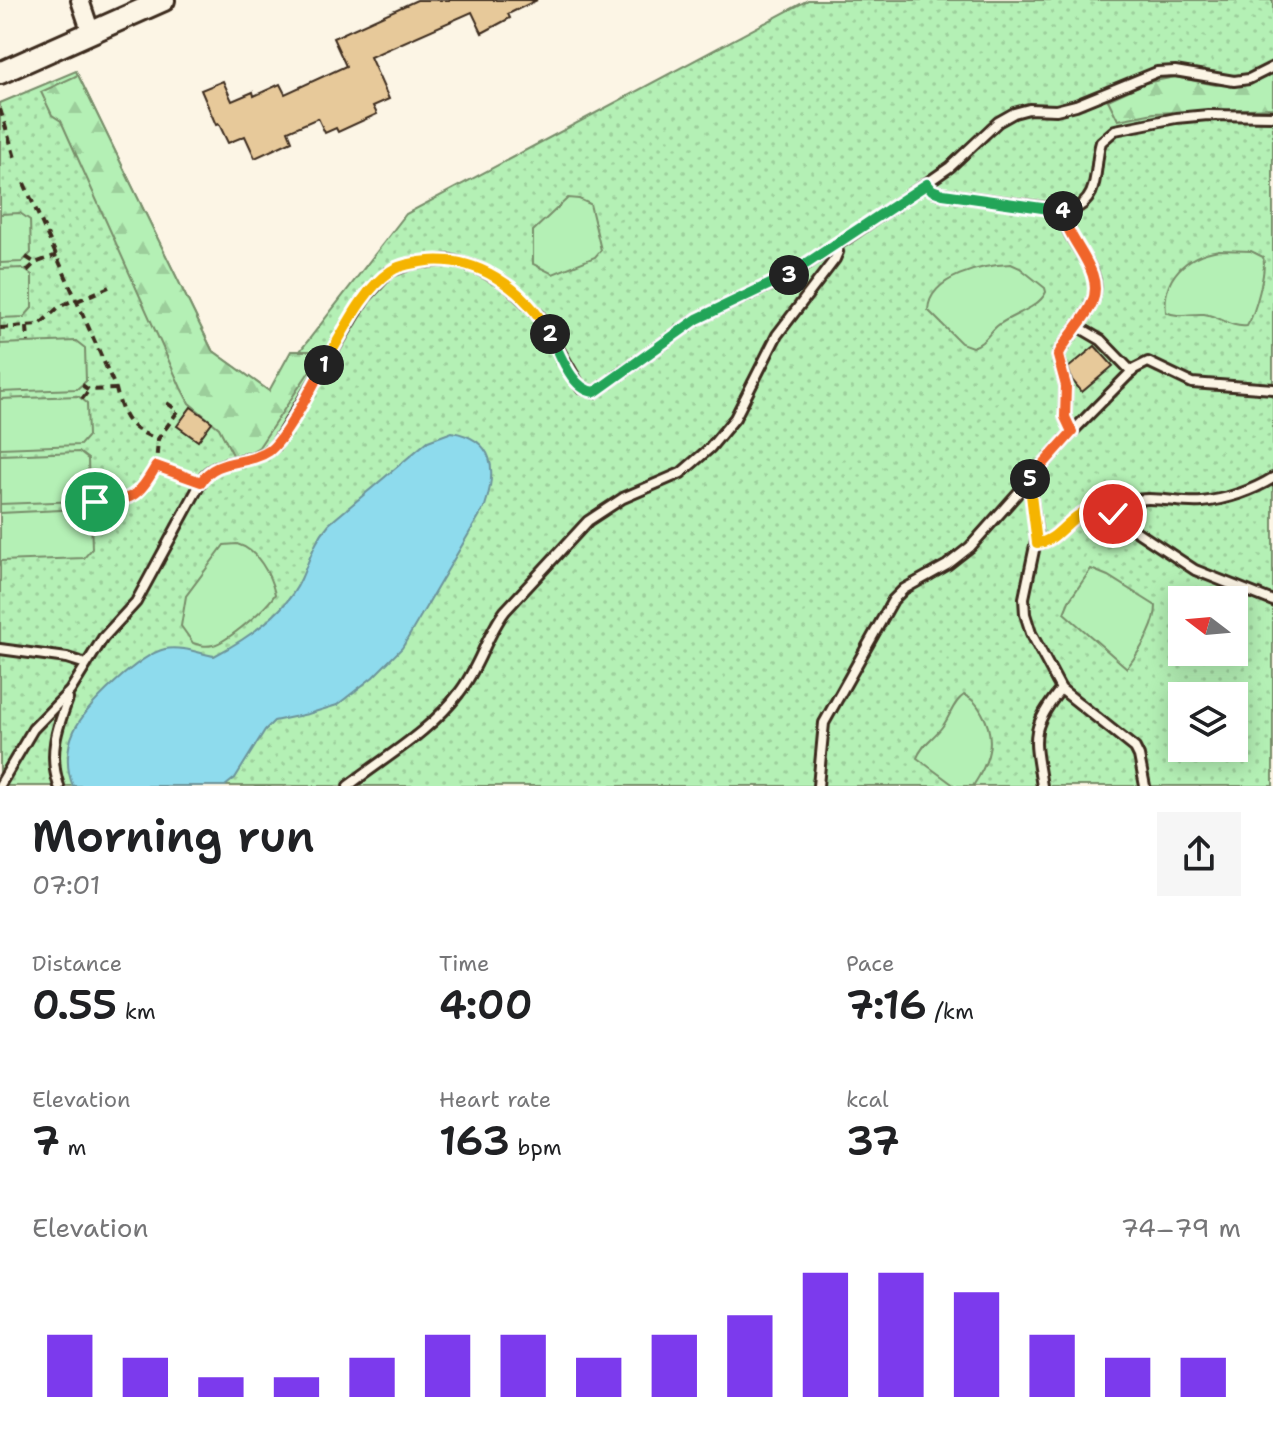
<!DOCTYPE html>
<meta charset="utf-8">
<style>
body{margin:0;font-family:"Shantell Sans",sans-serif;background:#f6f6f6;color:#202124;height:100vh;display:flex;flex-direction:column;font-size:30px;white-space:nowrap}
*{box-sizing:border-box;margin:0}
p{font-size:26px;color:#757577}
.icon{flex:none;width:44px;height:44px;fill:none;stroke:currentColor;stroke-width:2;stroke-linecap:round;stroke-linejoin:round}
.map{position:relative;height:786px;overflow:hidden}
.sheet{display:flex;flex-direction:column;background:#fff;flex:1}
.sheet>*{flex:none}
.needle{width:52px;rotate:286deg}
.fabs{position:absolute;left:1168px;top:586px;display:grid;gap:16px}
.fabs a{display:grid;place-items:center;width:80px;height:80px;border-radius:0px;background:#fff;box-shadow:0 4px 20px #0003;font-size:40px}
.pin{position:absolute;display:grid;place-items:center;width:68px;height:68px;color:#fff;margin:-34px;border:4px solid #fff;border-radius:50%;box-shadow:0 2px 8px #0007}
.km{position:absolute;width:40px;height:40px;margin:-20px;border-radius:50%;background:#222;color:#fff;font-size:22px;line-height:40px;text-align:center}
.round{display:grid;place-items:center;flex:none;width:84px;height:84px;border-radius:0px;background:#f6f6f6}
.headline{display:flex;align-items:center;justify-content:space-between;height:136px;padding:0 32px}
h1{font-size:44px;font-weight:600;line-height:60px}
.stats{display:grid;grid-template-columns:repeat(3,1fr);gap:12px;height:136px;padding:8px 32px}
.stats div{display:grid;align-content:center}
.stats b{font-size:40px;font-weight:600}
.stats small{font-size:22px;font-weight:400}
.stats p{font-size:22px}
.chart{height:224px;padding:16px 32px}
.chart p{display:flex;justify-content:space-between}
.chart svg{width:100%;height:144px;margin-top:8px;stroke:#7c3aed;stroke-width:6}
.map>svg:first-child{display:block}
.green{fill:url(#green-dots);stroke:#788d6a;stroke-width:2;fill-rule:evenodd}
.forest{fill:url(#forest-firs);stroke:#788d6a;stroke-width:2}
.pitch{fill:#b4f0b5;stroke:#788d6a;stroke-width:2}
.water{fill:#8edbed;stroke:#6d949a;stroke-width:2}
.building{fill:#e7c99a;stroke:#3b2a1e;stroke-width:2}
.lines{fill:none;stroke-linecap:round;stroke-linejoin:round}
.service-casing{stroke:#3b2a1e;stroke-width:14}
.minor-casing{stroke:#3b2a1e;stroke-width:22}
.tertiary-casing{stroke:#3b2a1e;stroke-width:26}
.path{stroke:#3b2a1e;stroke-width:4;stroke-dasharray:8 6;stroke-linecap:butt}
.service{stroke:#fcf5e5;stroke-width:8}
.minor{stroke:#fcf5e5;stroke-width:16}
.tertiary{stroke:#fcf5e5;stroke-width:20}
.split-1-casing{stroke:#fff;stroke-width:16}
.split-2-casing{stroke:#fff;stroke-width:16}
.split-3-casing{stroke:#fff;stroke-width:16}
.split-4-casing{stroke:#fff;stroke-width:16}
.split-5-casing{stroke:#fff;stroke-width:16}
.split-6-casing{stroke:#fff;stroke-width:16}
.split-1{stroke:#f0652b;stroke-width:10}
.split-2{stroke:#f5b400;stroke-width:10}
.split-3{stroke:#22a559;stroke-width:10}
.split-4{stroke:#22a559;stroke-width:10}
.split-5{stroke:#f0652b;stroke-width:10}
.split-6{stroke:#f5b400;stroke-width:10}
</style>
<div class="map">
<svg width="1273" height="786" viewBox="0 0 1273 786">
<defs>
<pattern id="green-dots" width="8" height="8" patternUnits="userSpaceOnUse" patternTransform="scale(2)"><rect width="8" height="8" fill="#b4f0b5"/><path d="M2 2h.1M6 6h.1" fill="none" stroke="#9cce9b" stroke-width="1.8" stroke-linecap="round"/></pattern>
<pattern id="forest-firs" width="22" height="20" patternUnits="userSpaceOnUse" patternTransform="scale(2)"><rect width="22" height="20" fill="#b4f0b5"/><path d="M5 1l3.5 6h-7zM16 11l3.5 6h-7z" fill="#9cce9b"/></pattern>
</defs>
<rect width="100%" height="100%" fill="#fcf5e5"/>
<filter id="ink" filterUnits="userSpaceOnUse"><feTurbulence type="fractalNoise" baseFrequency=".0125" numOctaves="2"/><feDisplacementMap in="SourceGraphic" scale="16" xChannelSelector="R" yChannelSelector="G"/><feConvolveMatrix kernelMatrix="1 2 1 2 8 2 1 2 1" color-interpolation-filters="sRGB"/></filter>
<g filter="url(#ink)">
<!-- green -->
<path class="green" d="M 808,0 L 1273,0 L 1273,786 L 0,786 L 0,103 L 76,71 L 212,350 L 269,391 L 406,214 ZM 1182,600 L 1234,600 L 1234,652 L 1182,652 ZM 1182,696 L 1234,696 L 1234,748 L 1182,748 Z"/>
<!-- forest -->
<g class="forest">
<path d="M 1273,74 L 1273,108 L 1154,113 L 1118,120 L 1108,100 L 1145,83 L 1175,77 L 1216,85 Z"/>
<path d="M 78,75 L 212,350 L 269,391 L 291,351 L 323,351 L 259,447 L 243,457 L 234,457 L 219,428 L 189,403 L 181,388 L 61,121 L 52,115 L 41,92 Z"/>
</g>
<!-- pitch -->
<g class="pitch">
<path d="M 568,198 L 579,199 L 590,204 L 601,250 L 595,257 L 553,274 L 533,264 L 533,231 Z"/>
<path d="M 20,213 L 30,220 L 31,253 L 22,262 L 0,263 L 0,214 Z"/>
<path d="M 1219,250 L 1251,251 L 1263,257 C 1267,270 1255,314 1247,326 C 1230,328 1220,316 1204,314 C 1190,313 1178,318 1166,312 C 1162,278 1186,255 1219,250 Z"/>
<path d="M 1011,264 L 1020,268 L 1045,288 L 1046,292 C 1038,309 1012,314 997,326 C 988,334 984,344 972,347 L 961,343 L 928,310 C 930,276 983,265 1011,264 Z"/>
<path d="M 22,268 L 32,275 L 32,308 L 24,317 L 0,318 L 0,269 Z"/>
<path d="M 76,341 L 85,348 L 86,381 L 77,389 L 0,392 L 0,344 Z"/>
<path d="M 78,396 L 87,403 L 88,436 L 80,445 L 0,448 L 0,399 Z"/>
<path d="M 79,452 L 88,459 L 89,492 L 81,501 L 0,504 L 0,455 Z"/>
<path d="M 82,509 L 91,516 L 92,549 L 84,558 L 0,561 L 0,513 Z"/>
<path d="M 237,544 C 258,550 270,574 275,594 C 268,607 227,642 213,645 C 205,647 199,645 193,643 L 181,626 L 186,596 L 224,545 Z"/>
<path d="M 1091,569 L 1108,576 L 1156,606 C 1156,626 1139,652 1127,668 L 1064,613 L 1069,601 Z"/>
<path d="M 964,695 C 973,699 977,704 982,713 C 997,739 989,762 973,786 L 955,786 L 917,758 C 922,744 934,738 942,727 C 950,717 953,702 964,695 Z"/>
</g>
<!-- water -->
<path class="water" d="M 452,432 C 495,440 497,469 485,506 L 402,648 L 373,677 L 337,705 L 308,714 L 274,721 L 265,730 L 235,778 L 225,786 L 73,786 C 66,770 66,748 74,731 C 85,707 139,655 165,649 C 181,646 199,653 214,656 C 246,639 286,613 301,579 C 311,557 313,543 329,524 L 428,441 Z"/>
<!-- building -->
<g class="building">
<path d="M 417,0 L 537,0 L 508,14 L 510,18 L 482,33 L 472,12 L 370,57 L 389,99 L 373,106 L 377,114 L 338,132 L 336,128 L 325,133 L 318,118 L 288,131 L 292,141 L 255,158 L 245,136 L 228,143 L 219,124 L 216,125 L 201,90 L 223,81 L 232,101 L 253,92 L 254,96 L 280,84 L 285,94 L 346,66 L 333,38 Z"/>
<path d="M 1095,346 L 1113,366 L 1082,392 L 1072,380 L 1068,368 Z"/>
<path d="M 191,407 L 212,422 L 198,441 L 177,426 Z"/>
</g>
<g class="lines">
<!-- service casing -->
<g class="service-casing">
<g id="service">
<path d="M 927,184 L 934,191 L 943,194 L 1070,211 C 1102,200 1093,168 1101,142 L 1115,130 L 1176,118 L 1208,115 L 1273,116"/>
<path d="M 1064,211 C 1063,243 1104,265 1094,297 C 1087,320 1067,335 1058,356 L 1066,386 L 1065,417 L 1072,432"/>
<path d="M 1077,326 L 1101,340 L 1132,372"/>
<path d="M 1026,484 L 1031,495 L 1037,536 L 1024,598 L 1025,614 L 1031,633 L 1061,689 L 1135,748 L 1139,756 L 1145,786"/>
<path d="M 1113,514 C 1135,487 1172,505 1202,502 C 1228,499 1250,492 1273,478"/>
<path d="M 1037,543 C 1061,542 1072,505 1104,510 L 1195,570 L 1273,601"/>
<path d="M 0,649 L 67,658 L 86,664"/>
<path d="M 0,785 L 33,729 L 70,691 L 103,638 L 136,602 L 205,475 C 224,457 256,464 275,446 L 365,298 L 389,272 L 413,263 L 450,260 L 475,267 L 505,283 L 539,315 L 581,388 L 595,392 L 697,319 L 784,278 L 846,239 L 950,167 L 998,122 L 1014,113 L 1029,109 L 1056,110 L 1076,105 L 1157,72 L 1175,71 L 1234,81 L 1249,79 L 1273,67"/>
<path d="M 59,786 C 48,754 57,728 68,699 L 66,695"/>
<path d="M 348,786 C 385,757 431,731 459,693 C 479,668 486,636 505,611 L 588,521 L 623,498 L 681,473 L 710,448 L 735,418 L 777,335 L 835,259 L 838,252 L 836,245"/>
<path d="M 818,786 L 824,723 L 893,600 L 904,589 L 947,565 L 970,547 L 1072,432 L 1134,369 L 1148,362 L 1192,383 L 1273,389"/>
<path d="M 1042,786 C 1034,737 1029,729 1061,689"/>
</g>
</g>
<!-- minor casing -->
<g class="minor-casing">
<path id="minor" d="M 80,0 L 91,33"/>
</g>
<!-- tertiary casing -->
<g class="tertiary-casing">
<path id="tertiary" d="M 0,73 L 164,0"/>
</g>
<!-- path -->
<g class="path">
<path d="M 0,109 L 16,161"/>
<path d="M 24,183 L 116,389 C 123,418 128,429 158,439"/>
<path d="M 26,257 L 35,263"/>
<path d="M 27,271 L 35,263 L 57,255"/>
<path d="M 77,301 L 109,287"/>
<path d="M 27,327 L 28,342"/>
<path d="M 0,328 L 39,325 L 59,307 L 76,299"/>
<path d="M 82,385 L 89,390 L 116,389"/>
<path d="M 82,399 L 89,390"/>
<path d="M 167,403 L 178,411 L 158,439 L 156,466 L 187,477"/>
<path d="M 85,496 C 98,504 125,505 138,495 C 146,488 151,475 156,466"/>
<path d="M 87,513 L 95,502"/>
</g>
<!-- service -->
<use href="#service" class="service"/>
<!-- minor -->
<use href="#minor" class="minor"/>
<!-- tertiary -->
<use href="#tertiary" class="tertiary"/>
</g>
</g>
<g class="lines" filter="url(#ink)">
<!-- split-1 casing -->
<g class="split-1-casing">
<path id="split-1" d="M 95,502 C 132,500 137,499 156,466 L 201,482 C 216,457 247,466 269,451 C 285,440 313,385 324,365"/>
</g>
<!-- split-2 casing -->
<g class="split-2-casing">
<path id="split-2" d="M 324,365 C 343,334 360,292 391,271 C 399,265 410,264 420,262 C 475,253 524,288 550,334"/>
</g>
<!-- split-3 casing -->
<g class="split-3-casing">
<path id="split-3" d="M 550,334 C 560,353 572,391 595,392 L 697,319 L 789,275"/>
</g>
<!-- split-4 casing -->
<g class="split-4-casing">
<path id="split-4" d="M 789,275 L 927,184 L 932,190 L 943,194 L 1063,211"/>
</g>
<!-- split-5 casing -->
<g class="split-5-casing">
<path id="split-5" d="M 1030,479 L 1072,432 L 1065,417 L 1066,386 L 1058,356 C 1066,337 1084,322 1092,303 C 1106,270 1066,242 1063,211"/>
</g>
<!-- split-6 casing -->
<g class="split-6-casing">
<path id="split-6" d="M 1030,479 L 1026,484 L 1031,495 L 1037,543 C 1064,542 1075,495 1113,514"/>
</g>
<!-- split-1 -->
<use href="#split-1" class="split-1"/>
<!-- split-2 -->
<use href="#split-2" class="split-2"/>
<!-- split-3 -->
<use href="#split-3" class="split-3"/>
<!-- split-4 -->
<use href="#split-4" class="split-4"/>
<!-- split-5 -->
<use href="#split-5" class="split-5"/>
<!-- split-6 -->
<use href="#split-6" class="split-6"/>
</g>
</svg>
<div class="fabs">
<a><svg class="needle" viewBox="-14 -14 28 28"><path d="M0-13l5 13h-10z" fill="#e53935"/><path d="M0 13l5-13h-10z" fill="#757577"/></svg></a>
<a><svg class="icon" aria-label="layers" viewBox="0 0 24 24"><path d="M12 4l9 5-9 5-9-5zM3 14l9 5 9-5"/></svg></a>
</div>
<div class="pin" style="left:95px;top:502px;background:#1e9e55"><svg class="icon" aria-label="arrive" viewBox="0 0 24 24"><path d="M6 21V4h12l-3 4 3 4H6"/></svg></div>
<div class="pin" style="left:1113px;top:514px;background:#d93025"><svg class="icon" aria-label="check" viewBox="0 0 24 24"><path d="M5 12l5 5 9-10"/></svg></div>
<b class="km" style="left:324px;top:365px">1</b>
<b class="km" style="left:550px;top:334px">2</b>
<b class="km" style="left:789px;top:275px">3</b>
<b class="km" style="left:1063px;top:211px">4</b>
<b class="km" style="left:1030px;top:479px">5</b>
</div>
<section class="sheet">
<div class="headline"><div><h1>Morning run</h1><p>07:01</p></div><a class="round"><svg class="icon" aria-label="share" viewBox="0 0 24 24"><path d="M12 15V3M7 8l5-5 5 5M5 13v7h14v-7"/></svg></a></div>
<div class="stats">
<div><p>Distance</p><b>0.55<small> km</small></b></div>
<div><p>Time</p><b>4:00</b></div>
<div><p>Pace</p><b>7:16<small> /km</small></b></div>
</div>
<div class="stats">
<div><p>Elevation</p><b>7<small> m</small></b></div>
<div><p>Heart rate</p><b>163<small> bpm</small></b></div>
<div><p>kcal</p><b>37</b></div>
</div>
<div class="chart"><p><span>Elevation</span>74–79 m</p>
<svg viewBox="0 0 160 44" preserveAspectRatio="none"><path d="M5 44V25M15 44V32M25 44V38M35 44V38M45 44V32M55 44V25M65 44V25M75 44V32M85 44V25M95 44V19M105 44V6M115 44V6M125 44V12M135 44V25M145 44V32M155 44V32"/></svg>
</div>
</section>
